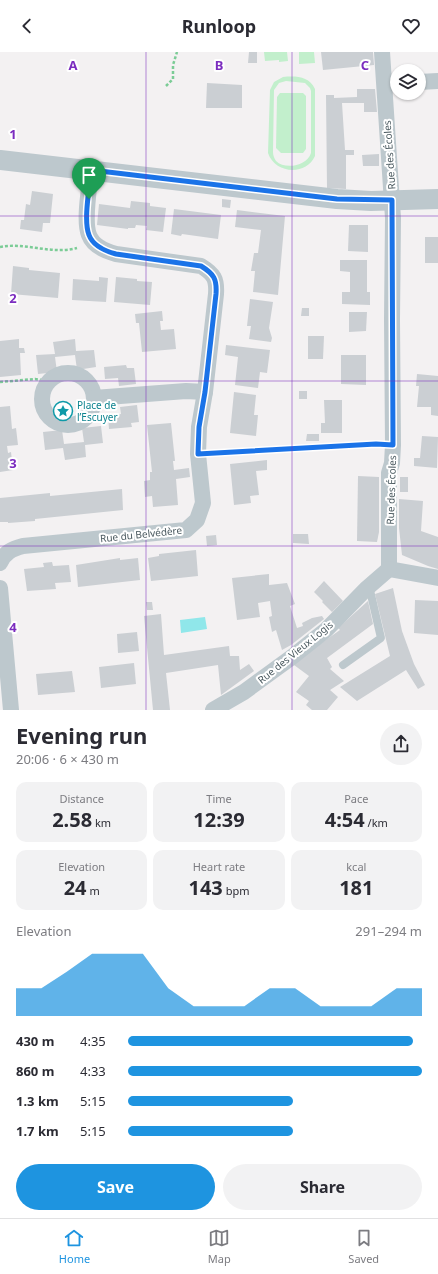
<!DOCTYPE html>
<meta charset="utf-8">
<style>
body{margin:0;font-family:"Noto Sans",sans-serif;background:#f2f2f3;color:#2b2b33;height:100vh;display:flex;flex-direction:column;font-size:15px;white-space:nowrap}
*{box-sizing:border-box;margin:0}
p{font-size:13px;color:#7c7c81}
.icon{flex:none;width:22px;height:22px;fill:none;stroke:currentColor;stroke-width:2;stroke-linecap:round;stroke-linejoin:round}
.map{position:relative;height:658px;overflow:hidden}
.details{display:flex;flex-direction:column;background:#fff;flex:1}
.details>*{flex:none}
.tools{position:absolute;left:390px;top:12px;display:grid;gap:8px}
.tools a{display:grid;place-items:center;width:36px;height:36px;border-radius:50%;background:#fff;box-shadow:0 1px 3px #0004;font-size:20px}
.pin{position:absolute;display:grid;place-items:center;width:34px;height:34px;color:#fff;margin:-41px -17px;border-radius:50% 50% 50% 0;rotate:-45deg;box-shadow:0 0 4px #0007}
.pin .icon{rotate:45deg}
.round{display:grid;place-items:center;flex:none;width:42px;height:42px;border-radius:21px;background:#f2f2f3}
.summary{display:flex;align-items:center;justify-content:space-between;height:68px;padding:0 16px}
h1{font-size:22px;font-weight:700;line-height:30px}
.metrics{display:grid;grid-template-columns:repeat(3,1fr);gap:6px;height:68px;padding:4px 16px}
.metrics div{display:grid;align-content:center;border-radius:10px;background:#f2f2f3;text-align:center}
.metrics b{font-size:20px;font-weight:700}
.metrics small{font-size:11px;font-weight:400}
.metrics p{font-size:11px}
.chart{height:112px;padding:8px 16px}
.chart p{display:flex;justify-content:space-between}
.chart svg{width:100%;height:72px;margin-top:4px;fill:#1e94e0;opacity:.7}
.cta{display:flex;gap:8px;margin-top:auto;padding:8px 16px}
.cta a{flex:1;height:46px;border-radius:24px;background:#1e94e0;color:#fff;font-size:16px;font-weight:700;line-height:46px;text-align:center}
.cta a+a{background:#f2f2f3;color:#2b2b33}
ul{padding:0 16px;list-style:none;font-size:13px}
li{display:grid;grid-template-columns:64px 48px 1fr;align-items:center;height:30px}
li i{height:10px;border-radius:5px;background:#1e94e0}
header{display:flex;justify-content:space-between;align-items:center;height:52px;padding:0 16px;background:#fff;font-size:18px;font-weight:700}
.tab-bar{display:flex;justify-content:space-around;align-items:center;height:56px;border-top:1px solid #e1e1e2;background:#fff;font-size:11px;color:#7c7c81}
.tab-bar a{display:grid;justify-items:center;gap:2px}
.tab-bar .current{color:#1e94e0}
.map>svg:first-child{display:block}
.park{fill:#c2efcc;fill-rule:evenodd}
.water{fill:#90e7ea}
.building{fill:#cbcfd3}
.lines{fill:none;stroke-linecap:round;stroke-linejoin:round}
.path{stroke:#7bcc96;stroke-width:2.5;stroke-dasharray:3 2;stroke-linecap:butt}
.service{stroke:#bdc8cd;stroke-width:8}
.minor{stroke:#bdc8cd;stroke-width:16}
.tertiary{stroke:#bdc8cd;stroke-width:20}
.route-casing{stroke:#fff;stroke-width:8}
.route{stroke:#1a73e8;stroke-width:5}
.grid{fill:none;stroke:#7b2cbf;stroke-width:1;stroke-opacity:0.55}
.labels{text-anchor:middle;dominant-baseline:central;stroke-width:4;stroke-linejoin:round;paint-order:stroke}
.street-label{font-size:10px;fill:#49585e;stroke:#fff}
.culture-label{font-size:10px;fill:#0d838f;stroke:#fff;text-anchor:start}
.grid-label{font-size:13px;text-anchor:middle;font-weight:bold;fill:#7b2cbf;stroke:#fff;stroke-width:4;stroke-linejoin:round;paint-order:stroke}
</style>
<header><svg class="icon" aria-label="back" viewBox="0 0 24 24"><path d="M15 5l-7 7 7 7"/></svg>Runloop<svg class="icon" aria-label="heart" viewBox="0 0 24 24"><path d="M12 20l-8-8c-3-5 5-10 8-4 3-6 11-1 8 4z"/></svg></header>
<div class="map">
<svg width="438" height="658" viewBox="0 0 438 658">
<rect width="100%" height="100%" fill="#f3f1f2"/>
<!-- park -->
<g class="park">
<path d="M 264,0 L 287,0 L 288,9 L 279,10 L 279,8 L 265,9 Z"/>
<path d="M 299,0 L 314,0 L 315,11 L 299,12 Z"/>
<path d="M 283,25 C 296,24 309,24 315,37 L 315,104 C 306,124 275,122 268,101 L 270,38 L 274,30 ZM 286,29 L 305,31 L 310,36 L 311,39 L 311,101 C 307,114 285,118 276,109 C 274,106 273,103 273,100 L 274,38 L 279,31 Z"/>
<path d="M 280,41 L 303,41 L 306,44 L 306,97 L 303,101 L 281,101 L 276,96 L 277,45 Z"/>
</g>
<!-- water -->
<path class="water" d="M 205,565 L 207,577 L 181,581 L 180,568 Z"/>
<!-- building -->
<g class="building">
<path d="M 249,0 L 257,0 L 257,11 L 248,11 Z"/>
<path d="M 321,0 L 373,0 L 374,13 L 323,18 Z"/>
<path d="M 207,31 L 242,33 L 242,56 L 206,56 Z"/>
<path d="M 357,37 L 375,37 L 377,60 L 364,60 L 364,51 L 342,51 L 345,98 L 354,98 L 354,103 L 346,103 L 346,137 L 327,136 L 326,43 L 334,43 L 334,46 L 357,45 Z"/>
<path d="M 379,102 L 379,114 L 363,114 L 362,103 Z"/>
<path d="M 32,139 L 53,142 L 50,171 L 43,171 L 42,180 L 20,177 L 21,168 L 24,168 L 26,152 L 30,153 Z"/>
<path d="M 222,147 L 231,148 L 230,156 L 222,155 Z"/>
<path d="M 131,149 L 150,151 L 150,154 L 166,156 L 163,180 L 146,178 L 147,174 L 136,173 L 135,176 L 128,176 L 128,177 L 97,173 L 99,152 L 130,156 Z"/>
<path d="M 174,157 L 221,163 L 218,187 L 182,182 L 181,184 L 171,182 Z"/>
<path d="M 237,158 L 285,164 L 278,243 L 253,240 L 255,219 L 251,219 L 254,201 L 258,201 L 261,178 L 235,175 Z"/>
<path d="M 349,173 L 368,173 L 368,200 L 348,199 Z"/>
<rect x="425" y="185" width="13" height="26"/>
<path d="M 340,208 L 367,208 L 367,240 L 370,240 L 370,253 L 342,252 L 342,240 L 350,240 L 350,220 L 340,219 Z"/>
<path d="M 13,214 L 29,216 L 29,218 L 60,221 L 58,246 L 11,242 Z"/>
<path d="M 99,225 L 108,226 L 106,250 L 72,248 L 73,227 L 99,229 Z"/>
<path d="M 116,225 L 137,227 L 137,229 L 152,230 L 150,253 L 114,250 Z"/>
<path d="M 250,247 L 273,250 L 269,276 L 272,286 L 271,290 L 249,287 L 251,274 L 247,274 Z"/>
<path d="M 302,256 L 309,256 L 309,264 L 301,264 Z"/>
<path d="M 162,259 L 163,269 L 160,269 L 161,278 L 174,277 L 176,297 L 142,300 L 139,271 L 136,271 L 135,262 Z"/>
<path d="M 349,260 L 367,260 L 366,279 L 349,280 Z"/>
<path d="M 308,284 L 324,284 L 323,307 L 308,307 Z"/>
<path d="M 19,287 L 19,296 L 24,296 L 25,301 L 20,301 L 21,323 L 0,325 L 0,289 Z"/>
<path d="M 75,287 L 76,299 L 94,298 L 96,315 L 77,318 L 75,303 L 55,305 L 57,320 L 38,322 L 36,303 L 55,302 L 53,290 Z"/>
<path d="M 226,293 L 270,298 L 267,321 L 260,320 L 258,336 L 235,333 L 238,305 L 225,303 Z"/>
<path d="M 341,303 L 366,303 L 366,333 L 341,332 Z"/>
<path d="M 126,313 L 127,316 L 134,316 L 136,332 L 119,334 L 118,326 L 105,327 L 104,315 Z"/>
<path d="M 417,322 L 438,324 L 438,364 L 431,363 L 431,355 L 417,355 L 419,334 L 416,334 Z"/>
<rect x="299" y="339" width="8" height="8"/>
<path d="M 234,340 L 256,343 L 254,363 L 258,363 L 256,384 L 230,381 Z"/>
<path d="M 324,348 L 342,348 L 342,381 L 321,381 L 321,371 L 325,371 Z"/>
<path d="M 137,353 L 139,370 L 131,371 L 132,375 L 109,377 L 108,364 L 121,362 L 120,355 Z"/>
<path d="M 10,354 L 12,377 L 16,376 L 18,393 L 7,394 L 8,401 L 11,400 L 13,418 L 0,420 L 0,355 Z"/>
<path d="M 171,371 L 175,409 L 173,409 L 174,418 L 189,416 L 190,425 L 176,427 L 178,453 L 153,455 L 152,444 L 145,445 L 144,429 L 150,428 L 150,420 L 152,420 L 147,373 Z"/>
<path d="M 101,374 L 103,391 L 85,393 L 86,405 L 65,408 L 63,396 L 45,398 L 43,380 L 62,378 L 64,392 L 84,390 L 82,376 Z"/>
<path d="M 307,382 L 319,382 L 319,389 L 306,389 Z"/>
<path d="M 422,384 L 438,385 L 437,416 L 414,414 L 414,406 L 420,406 Z"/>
<path d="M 267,408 L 267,418 L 256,419 L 259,443 L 250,444 L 251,451 L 234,453 L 230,412 Z"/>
<path d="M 358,424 L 379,425 L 379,480 L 377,490 L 357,489 Z"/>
<rect x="400" y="425" width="8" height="15"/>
<path d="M 122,437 L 123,458 L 35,467 L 35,469 L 8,471 L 8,470 L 0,470 L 0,446 L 50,441 L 50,444 Z"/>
<path d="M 399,447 L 423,449 L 421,479 L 438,485 L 438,517 L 428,514 L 402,503 L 399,476 Z"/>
<path d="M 293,482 L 308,482 L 309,492 L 293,491 Z"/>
<path d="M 216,483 L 217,493 L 207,494 L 206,484 Z"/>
<path d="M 196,498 L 198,524 L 151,529 L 148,506 L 159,504 L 159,502 Z"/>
<path d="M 120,506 L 120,508 L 138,506 L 140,528 L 78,535 L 76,513 Z"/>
<path d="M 52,510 L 53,514 L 69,513 L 71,530 L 55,531 L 56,537 L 27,539 L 24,517 L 44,515 L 43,511 Z"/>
<path d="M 269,522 L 269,533 L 287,531 L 295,552 L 290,554 L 297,576 L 303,574 L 302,571 L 312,566 L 322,564 L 324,567 L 291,593 L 282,598 L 276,578 L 272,580 L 269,565 L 272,564 L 270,549 L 258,551 L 260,565 L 237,568 L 232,526 Z"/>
<path d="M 324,529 L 343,549 L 332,560 L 322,550 L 323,549 L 314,540 Z"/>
<path d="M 393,536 L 402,579 L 414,612 L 425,633 L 418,637 L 406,618 L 357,649 L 340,635 L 390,604 L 375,542 Z"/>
<path d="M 415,548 L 438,549 L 438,583 L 414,581 Z"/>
<path d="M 368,549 L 373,572 L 327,606 L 332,615 L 330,617 L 344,629 L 330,638 L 338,645 L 327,658 L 312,658 L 306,653 L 309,649 L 296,640 L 309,624 L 294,613 L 303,604 L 340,578 L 338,576 Z"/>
<path d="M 146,550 L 152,550 L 153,558 L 147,558 Z"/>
<path d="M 161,562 L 164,603 L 229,594 L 230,604 L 239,604 L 240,618 L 249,612 L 254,619 L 221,643 L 218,613 L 166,621 L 170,658 L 153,658 L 144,564 Z"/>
<path d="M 137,580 L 139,599 L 118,601 L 117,582 Z"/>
<path d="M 134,611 L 136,632 L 101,636 L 99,615 Z"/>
<path d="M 72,619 L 75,640 L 38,643 L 36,622 Z"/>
</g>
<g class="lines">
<!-- path -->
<g class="path">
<path d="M 166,34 L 173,27 L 173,13 L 177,0"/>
<path d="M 0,195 C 25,190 52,203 77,196"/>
<path d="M 0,330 L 35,327 L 49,329"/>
<path d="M 214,401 L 377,392"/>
</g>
<!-- service -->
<path class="service" d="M 343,613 L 381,586 L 369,534"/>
<!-- minor -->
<g class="minor">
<path d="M 382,0 L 393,166 L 392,268 L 393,393 L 392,411 L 389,421 L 389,517"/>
<path d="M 419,30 L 438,29"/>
<circle cx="68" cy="347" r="26"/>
<path d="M 94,346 L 186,339 L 205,340"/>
<path d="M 0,511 C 5,500 12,497 23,494 L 186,478 L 197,468 L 203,451 L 198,402 L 199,375 L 205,340 L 216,242 C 217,227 214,222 201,214 L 116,202 C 105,199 93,194 89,183 C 83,168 90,134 91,118"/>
<path d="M 389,517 L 438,526"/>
<path d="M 0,536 L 11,658"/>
<path d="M 213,658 L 244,640 L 292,605 L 326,578 L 366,537 L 389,517"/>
</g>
<!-- tertiary -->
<path class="tertiary" d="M 0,108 L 337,147 L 371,149 L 438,147"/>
</g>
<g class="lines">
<!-- route casing -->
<g class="route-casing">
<path id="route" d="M 91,118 L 337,147 L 392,148 L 393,393 L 376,392 L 198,402 L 199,375 L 205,340 L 216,242 C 217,227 214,222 201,214 L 116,202 C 105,199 93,194 89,183 C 83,168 90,134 91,118 Z"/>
</g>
<!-- route -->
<use href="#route" class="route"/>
</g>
<!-- grid -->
<path class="grid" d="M 146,0 L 146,658M 292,0 L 292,658M 0,164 L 438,164M 0,329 L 438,329M 0,494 L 438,494"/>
<!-- icons -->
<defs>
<g id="sight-ring" transform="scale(1)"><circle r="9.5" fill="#fff" stroke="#0f9aa8" stroke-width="1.5"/><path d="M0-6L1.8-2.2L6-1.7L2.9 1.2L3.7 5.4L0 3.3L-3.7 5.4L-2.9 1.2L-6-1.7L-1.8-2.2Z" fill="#0f9aa8"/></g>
</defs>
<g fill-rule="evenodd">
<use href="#sight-ring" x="63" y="359"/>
</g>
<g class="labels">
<!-- street labels -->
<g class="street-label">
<text transform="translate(389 103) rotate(-94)">Rue des Écoles</text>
<text transform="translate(391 438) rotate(-88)">Rue des Écoles</text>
<text transform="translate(141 482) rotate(-6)">Rue du Belvédère</text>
<text transform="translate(295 600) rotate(-39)">Rue des Vieux Logis</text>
</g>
<!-- culture labels -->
<g class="culture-label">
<text x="77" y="353">Place de<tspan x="77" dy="12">l’Escuyer</tspan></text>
</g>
</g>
<g class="grid-label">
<text x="73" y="18">A</text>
<text x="219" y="18">B</text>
<text x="365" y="18">C</text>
<text x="13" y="87">1</text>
<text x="13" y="251">2</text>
<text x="13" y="416">3</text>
<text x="13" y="580">4</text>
</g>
</svg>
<div class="tools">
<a><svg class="icon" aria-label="layers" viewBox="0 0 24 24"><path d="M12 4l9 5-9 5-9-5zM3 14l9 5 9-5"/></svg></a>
</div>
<div class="pin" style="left:89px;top:147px;background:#1e9e55"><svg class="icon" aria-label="arrive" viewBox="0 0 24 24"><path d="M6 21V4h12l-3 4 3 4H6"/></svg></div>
</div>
<section class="details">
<div class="summary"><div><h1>Evening run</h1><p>20:06 · 6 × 430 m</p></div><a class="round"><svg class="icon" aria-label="share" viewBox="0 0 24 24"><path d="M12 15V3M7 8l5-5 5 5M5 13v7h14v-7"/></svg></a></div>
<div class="metrics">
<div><p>Distance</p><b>2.58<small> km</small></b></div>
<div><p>Time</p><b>12:39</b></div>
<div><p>Pace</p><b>4:54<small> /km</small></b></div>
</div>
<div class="metrics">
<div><p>Elevation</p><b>24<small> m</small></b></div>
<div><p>Heart rate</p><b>143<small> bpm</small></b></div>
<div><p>kcal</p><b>181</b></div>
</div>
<div class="chart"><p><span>Elevation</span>291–294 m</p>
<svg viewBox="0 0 160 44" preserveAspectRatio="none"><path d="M0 44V27L10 27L20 17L30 6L40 6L50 6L60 27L70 38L80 38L90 38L100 27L110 27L120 38L130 38L140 38L150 27L160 27V44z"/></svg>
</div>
<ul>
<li><b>430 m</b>4:35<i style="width:97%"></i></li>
<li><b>860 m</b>4:33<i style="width:100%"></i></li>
<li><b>1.3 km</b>5:15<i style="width:56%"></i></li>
<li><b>1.7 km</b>5:15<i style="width:56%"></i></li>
</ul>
<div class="cta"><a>Save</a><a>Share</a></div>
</section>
<nav class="tab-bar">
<a class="current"><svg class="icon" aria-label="home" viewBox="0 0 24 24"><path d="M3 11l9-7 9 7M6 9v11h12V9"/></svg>Home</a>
<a><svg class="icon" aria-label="map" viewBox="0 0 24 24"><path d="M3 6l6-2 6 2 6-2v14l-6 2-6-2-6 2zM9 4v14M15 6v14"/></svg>Map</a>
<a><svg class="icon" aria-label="saved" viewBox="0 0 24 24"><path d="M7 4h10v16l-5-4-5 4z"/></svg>Saved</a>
</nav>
